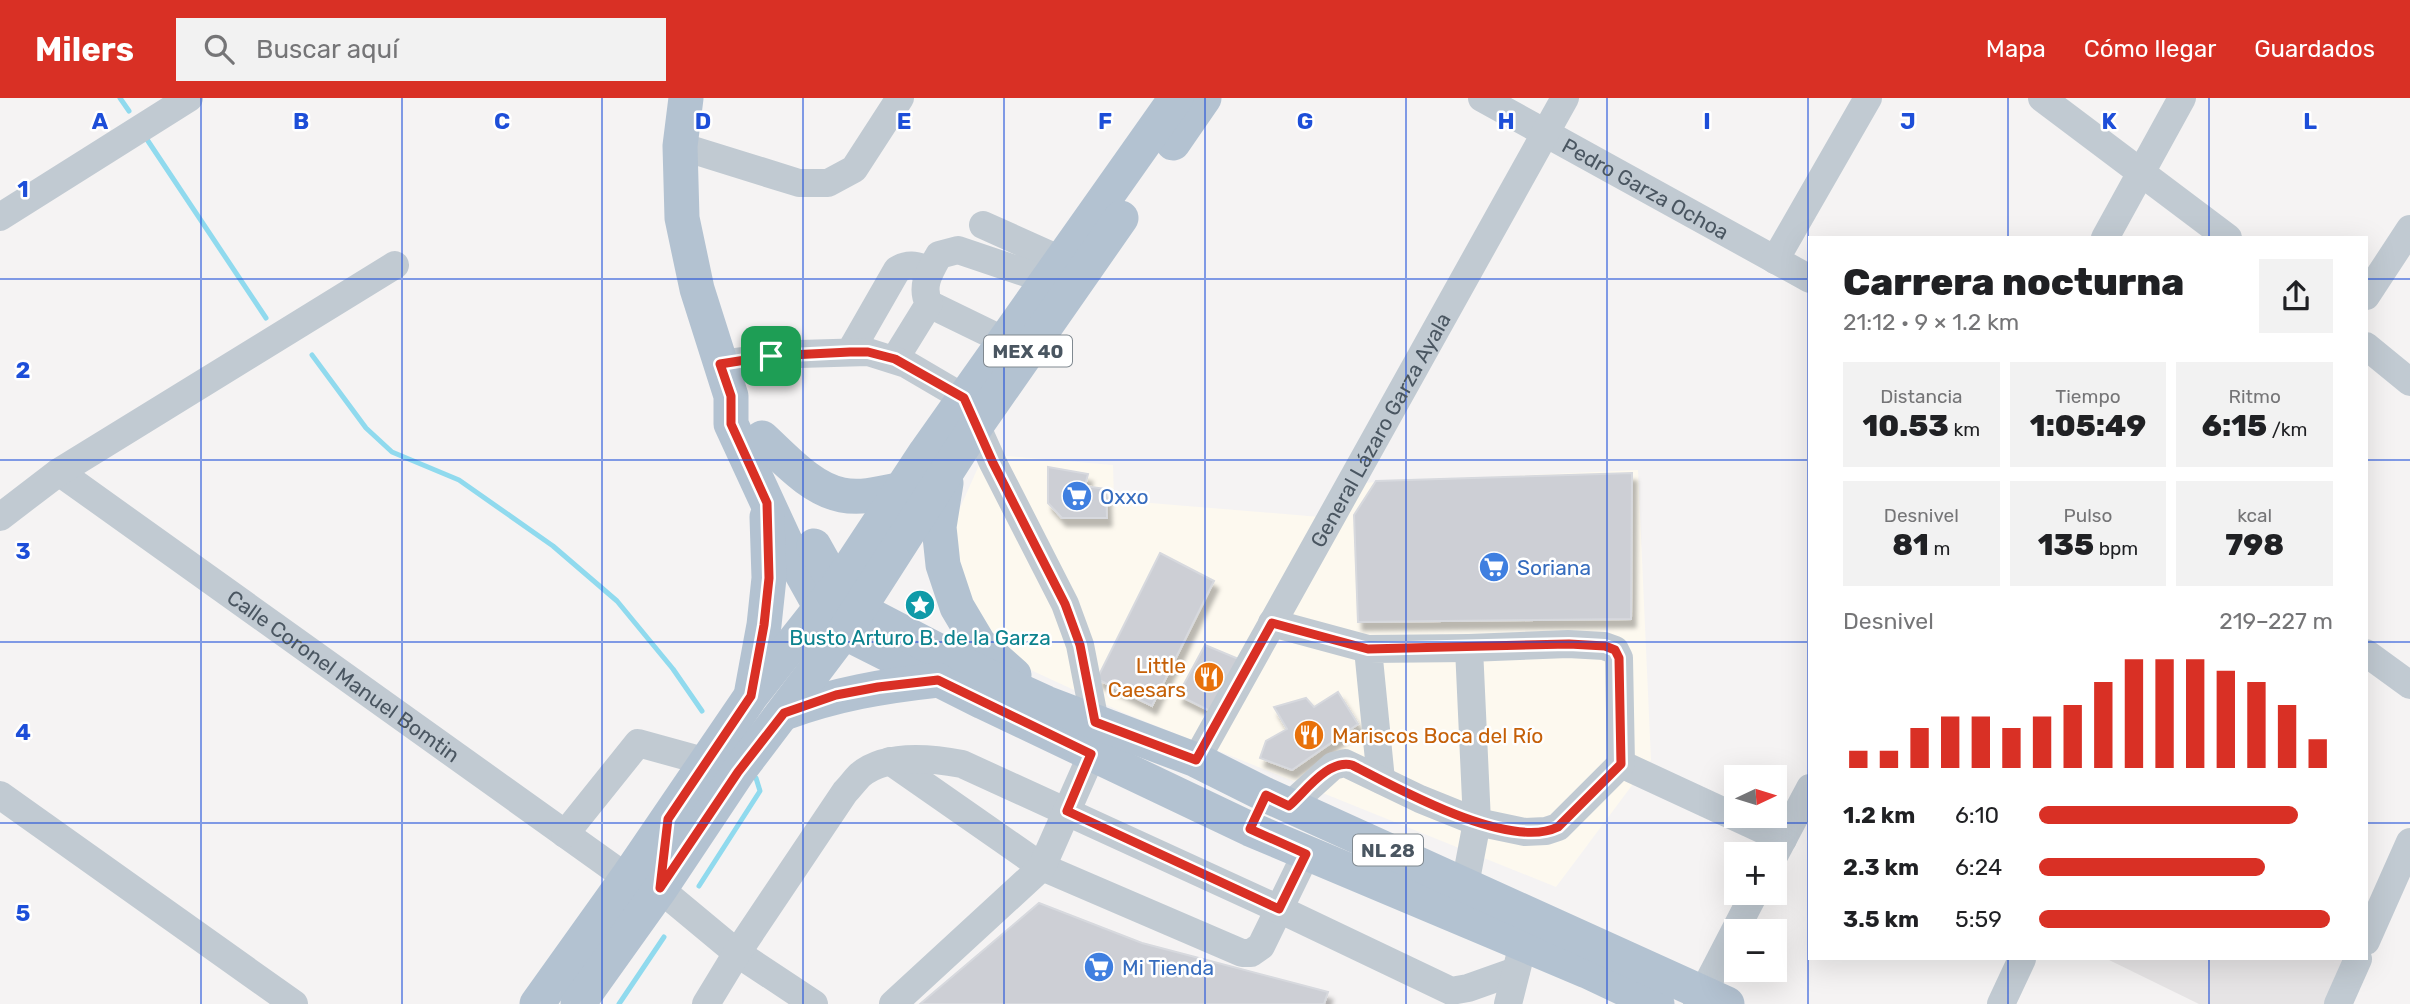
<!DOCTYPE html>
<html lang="es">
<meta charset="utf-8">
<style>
body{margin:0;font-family:Rubik,sans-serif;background:#f2f2f2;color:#202124;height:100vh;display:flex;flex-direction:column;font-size:26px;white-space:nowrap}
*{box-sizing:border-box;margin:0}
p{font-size:23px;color:#757577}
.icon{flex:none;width:38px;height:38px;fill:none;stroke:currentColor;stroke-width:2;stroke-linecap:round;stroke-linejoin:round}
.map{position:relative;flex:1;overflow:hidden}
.sheet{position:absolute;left:1808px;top:138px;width:560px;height:724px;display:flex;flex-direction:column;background:#fff;border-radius:0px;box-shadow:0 7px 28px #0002}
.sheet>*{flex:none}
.needle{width:46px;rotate:86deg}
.tools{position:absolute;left:1724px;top:667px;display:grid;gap:14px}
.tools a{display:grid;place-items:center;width:63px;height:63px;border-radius:0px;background:#fff;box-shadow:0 7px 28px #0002;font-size:35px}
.pin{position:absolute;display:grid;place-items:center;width:60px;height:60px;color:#fff;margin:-30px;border-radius:14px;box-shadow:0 4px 10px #0006}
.round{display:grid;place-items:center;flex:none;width:74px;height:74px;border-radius:0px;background:#f2f2f2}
.head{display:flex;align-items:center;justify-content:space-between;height:119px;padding:0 35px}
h1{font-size:38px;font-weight:800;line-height:52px}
.figures{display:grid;grid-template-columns:repeat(3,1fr);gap:10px;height:119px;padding:7px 35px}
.figures div{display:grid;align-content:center;border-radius:0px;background:#f2f2f2;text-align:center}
.figures b{font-size:30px;font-weight:800}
.figures small{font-size:19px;font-weight:400}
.figures p{font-size:19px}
.chart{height:196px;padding:14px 35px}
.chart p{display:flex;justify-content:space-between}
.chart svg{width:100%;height:126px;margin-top:7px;stroke:#d93025;stroke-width:6}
ul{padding:0 35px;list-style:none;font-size:23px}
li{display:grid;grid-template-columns:112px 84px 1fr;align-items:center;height:52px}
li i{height:18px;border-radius:9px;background:#d93025}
header{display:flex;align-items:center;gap:42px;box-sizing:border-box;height:98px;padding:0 35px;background:#d93025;color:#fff}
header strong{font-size:33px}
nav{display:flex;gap:38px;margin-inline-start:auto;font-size:24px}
.search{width:490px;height:63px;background:#f2f2f2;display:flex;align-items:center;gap:18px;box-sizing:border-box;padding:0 24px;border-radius:0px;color:#757577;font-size:26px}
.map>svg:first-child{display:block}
.commercial{fill:#fdf9ef}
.education{fill:#e6e4e5}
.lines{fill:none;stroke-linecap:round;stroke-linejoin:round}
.stream{stroke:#90daee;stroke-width:5}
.building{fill:#cdcfd5;stroke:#d7d9de;stroke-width:2;filter:url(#shadow)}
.minor{stroke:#c1cad2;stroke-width:28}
.major{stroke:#b3c2d1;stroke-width:35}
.route-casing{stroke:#fff;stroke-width:14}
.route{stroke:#d93025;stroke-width:9}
.grid{fill:none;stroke:#1d4ed8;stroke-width:2;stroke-opacity:0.55}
.labels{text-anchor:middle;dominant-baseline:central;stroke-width:5;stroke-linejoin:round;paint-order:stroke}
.shield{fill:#fff;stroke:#808990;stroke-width:2}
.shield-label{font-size:19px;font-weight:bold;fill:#4a5661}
.street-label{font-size:21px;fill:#4a5661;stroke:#fff}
.shop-label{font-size:21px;fill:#366cbe;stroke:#fff;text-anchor:start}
.culture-label{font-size:21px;fill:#0d838f;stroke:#fff}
.food-label{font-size:21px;fill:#c56008;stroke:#fff;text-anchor:end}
.grid-label{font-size:23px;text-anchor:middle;font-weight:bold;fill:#1d4ed8;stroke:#fff;stroke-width:5;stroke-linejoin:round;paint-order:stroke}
</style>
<header>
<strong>Milers</strong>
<div class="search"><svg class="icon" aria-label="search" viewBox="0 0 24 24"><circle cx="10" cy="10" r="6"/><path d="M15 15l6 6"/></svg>Buscar aquí</div>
<nav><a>Mapa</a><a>Cómo llegar</a><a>Guardados</a></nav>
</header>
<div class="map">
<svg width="2410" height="906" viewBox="0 0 2410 906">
<defs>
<filter id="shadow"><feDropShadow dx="4.5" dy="8" stdDeviation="2" flood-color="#0004"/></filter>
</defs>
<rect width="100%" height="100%" fill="#f5f3f3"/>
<!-- commercial -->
<path class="commercial" d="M 984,356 L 1113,367 L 1114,402 L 1320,419 L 1359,385 L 1638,372 L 1651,662 L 1556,789 L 1122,614 L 1022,568 L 982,538 L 970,507 L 953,437 L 960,410 Z"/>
<!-- education -->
<path class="education" d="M 2107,861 L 2358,861 L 2338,906 L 2199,906 Z"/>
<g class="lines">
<!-- stream -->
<g class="stream">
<path d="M 120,0 L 129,13"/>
<path d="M 146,40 L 266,220"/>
<path d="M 312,257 L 366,330 L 392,354 L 459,382 L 553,448 L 617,503 L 673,571 L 702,613"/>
<path d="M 699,788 L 760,693 L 756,680"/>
<path d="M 619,906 L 664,839"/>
</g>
</g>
<!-- building -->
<g class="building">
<path d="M 1048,369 L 1088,376 L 1085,388 L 1106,391 L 1107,420 L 1062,420 L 1048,405 Z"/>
<path d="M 1632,375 L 1631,521 L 1358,524 L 1354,417 L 1376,383 Z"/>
<path d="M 1160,455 L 1214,483 L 1152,608 L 1097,581 Z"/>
<path d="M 1205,547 L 1241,562 L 1212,614 L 1178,597 Z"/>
<path d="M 1338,594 L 1358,626 L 1292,672 L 1260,660 L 1266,643 L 1287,631 L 1274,609 L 1306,600 L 1314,609 Z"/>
<path d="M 1039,805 L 1142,845 L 1328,894 L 1324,906 L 920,906 Z"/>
</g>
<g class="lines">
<!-- minor -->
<g class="minor">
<path id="s1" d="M 1482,0 L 1810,181"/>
<path d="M 2042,0 L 2228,140"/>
<path d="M 680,48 L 799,85 L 828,85 L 854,71 L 900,0"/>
<path d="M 0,119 L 189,0"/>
<path d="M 983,127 L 1061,162"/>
<path d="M 2105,140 L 2182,0"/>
<path d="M 1775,162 L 1868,0"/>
<path d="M 2366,198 L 2410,131"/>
<path d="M 929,206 L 1003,242"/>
<path d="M 2366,248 L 2410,284"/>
<path d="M 850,254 L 897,172 C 909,164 917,168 930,172"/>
<path d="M 895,261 L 929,206 C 920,188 930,173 939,157 L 958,152 L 1047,182"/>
<path d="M 720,266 L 799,256 L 868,254 L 906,266 L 964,300 L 993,365 L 1065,506 L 1080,547 L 1095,624"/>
<path id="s2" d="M 59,374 L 627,780"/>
<path d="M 0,419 L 59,374 L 395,167"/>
<path d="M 1272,525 L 1368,551"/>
<path d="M 2366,555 L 2410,587"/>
<path id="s3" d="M 1196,662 L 1565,0"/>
<path d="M 890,663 L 1042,769 L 1242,855 L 1251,855 L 1261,848 L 1306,756"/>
<path d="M 1621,666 L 1783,741"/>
<path d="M 1381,682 L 1368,551 L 1469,550"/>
<path d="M 0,697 L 294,906"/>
<path d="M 1289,708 L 1333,668 L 1345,665 L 1420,701 L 1477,724 L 1525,734 L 1546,733 L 1558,729 L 1621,666 L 1619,560 L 1615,552 L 1604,548 L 1568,546 L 1469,550 L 1477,724 L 1465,787"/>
<path d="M 565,736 L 638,645 L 707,664"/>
<path d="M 1775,756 L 1810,690"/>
<path d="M 660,791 L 737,855 L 814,906"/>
<path d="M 2366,843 L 2410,744"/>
<path d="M 706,906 L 737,855 L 845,694 C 850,689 855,682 860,677 C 886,655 931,660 962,666 L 1279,811 L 1451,893 L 1468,890 L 1516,873"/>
<path d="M 893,906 L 1042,769 L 1092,656"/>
<path d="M 1508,906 L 1520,858"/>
<path d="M 1697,906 L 1755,794"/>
<path d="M 2001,906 L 2022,861"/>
<path d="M 2338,906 L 2358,861"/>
</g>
<!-- major -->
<g class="major">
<path d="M 686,0 L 680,48 L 682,120 L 697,191 L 731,298 L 731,326 L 792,458 L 821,510 L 844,534 L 983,604 L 1250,731 L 1587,873 L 1657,906"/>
<path d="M 1173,45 L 1204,0"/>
<path d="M 762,340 C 785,361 811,391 842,397 C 862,401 883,395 903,391"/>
<path d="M 946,385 L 939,429 L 943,467 L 957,509 L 979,546 L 1014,577"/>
<path d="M 814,448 L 837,489 L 858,511 L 983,576 L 1046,605 L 1196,662 L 1266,697 L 1727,906"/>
<path d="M 752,592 L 764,527 L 769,480 L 767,419"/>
<path d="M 784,615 C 836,596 883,588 938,582"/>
<path d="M 537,906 L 627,780 L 751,598 L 837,489 L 926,354 L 1176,0"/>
<path d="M 578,906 L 660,791 L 738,674 L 844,534 L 976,328 L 1121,120"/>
</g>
</g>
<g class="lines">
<!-- route casing -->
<g class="route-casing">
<path id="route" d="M 850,254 L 868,254 L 895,261 L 964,300 L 993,365 L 1065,506 L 1080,547 L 1095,624 L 1196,662 L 1272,525 L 1368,551 L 1569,546 L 1605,548 L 1615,552 L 1619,560 L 1621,666 L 1558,729 C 1509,753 1397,690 1352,667 C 1328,661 1306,693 1289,708 L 1266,697 L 1250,731 L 1306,756 L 1279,811 L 1067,713 L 1091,656 L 938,582 L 878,589 L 836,597 L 784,615 L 738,674 L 660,790 L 668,721 L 751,598 L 764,527 L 769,480 L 767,405 L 731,326 L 731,298 L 720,266 L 771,258 Z"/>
</g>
<!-- route -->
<use href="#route" class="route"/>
</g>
<!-- grid -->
<path class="grid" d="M 201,0 L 201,906M 402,0 L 402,906M 602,0 L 602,906M 803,0 L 803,906M 1004,0 L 1004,906M 1205,0 L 1205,906M 1406,0 L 1406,906M 1607,0 L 1607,906M 1808,0 L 1808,906M 2008,0 L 2008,140M 2209,0 L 2209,140M 0,181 L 1810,181M 2366,181 L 2410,181M 0,362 L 1810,362M 2366,362 L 2410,362M 0,544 L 1810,544M 2366,544 L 2410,544M 0,725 L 1810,725M 2366,725 L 2410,725M 2008,861 L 2008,906M 2209,861 L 2209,906"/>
<!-- icons -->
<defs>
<g id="supermarket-disc" transform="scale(1.575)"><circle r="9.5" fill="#3f7fe0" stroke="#fff"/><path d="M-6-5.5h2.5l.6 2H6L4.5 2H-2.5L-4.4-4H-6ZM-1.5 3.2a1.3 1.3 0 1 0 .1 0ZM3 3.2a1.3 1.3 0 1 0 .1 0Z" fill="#fff"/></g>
<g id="sight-disc" transform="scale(1.575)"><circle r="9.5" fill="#0f9aa8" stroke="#fff"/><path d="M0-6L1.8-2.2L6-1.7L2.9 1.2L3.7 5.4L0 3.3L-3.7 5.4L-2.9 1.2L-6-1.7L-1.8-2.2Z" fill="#fff"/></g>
<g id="restaurant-disc" transform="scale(1.575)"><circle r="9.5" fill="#e8710a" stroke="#fff"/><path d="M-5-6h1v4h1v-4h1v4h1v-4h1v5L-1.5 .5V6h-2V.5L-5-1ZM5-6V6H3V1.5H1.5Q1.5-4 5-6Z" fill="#fff"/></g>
</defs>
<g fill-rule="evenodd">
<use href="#supermarket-disc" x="1077" y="398"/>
<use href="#supermarket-disc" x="1494" y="469"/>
<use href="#sight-disc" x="920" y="507"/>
<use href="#restaurant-disc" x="1209" y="579"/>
<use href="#restaurant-disc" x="1309" y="637"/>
<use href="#supermarket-disc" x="1099" y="869"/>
</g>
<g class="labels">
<!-- shield labels -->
<g class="shield">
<rect x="984" y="237.5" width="88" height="31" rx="5"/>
<rect x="1353" y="736.5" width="70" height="31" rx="5"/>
</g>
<g class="shield-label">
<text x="1028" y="253">MEX 40</text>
<text x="1388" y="752">NL 28</text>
</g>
<!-- street labels -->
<g class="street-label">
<text stroke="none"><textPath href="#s1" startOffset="187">Pedro Garza Ochoa</textPath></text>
<text stroke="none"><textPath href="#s3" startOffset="378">General Lázaro Garza Ayala</textPath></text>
<text stroke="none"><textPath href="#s2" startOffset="350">Calle Coronel Manuel Bomtin</textPath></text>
</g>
<!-- shop labels -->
<g class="shop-label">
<text x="1100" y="398">Oxxo</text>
<text x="1517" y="469">Soriana</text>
<text x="1122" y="869">Mi Tienda</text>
</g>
<!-- culture labels -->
<g class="culture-label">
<text x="920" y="539">Busto Arturo B. de la Garza</text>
</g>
<!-- food labels -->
<g class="food-label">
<text x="1186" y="567">Little<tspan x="1186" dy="24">Caesars</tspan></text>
<text x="1332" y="637" text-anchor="start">Mariscos Boca del Río</text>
</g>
</g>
<g class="grid-label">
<text x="100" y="31">A</text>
<text x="301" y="31">B</text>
<text x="502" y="31">C</text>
<text x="703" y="31">D</text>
<text x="904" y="31">E</text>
<text x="1105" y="31">F</text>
<text x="1305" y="31">G</text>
<text x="1506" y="31">H</text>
<text x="1707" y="31">I</text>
<text x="1908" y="31">J</text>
<text x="2109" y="31">K</text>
<text x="2310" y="31">L</text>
<text x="23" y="99">1</text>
<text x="23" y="280">2</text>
<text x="23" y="461">3</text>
<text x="23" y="642">4</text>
<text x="23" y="823">5</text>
</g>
</svg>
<div class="tools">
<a><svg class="needle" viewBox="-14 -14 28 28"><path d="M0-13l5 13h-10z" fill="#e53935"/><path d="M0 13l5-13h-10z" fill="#757577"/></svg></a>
<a>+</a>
<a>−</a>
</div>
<div class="pin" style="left:771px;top:258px;background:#1e9e55"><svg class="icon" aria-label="arrive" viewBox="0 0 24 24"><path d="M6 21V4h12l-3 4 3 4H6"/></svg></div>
<section class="sheet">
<div class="head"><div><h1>Carrera nocturna</h1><p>21:12 · 9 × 1.2 km</p></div><a class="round"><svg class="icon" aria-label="share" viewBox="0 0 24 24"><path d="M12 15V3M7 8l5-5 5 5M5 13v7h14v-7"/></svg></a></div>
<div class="figures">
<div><p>Distancia</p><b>10.53<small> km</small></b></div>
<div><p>Tiempo</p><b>1:05:49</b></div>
<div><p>Ritmo</p><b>6:15<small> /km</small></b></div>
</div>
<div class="figures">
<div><p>Desnivel</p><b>81<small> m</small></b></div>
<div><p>Pulso</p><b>135<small> bpm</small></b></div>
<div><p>kcal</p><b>798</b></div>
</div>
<div class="chart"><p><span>Desnivel</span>219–227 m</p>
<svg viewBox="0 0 160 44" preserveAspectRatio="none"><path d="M5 44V38M15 44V38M25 44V30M35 44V26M45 44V26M55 44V30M65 44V26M75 44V22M85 44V14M95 44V6M105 44V6M115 44V6M125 44V10M135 44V14M145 44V22M155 44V34"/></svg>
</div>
<ul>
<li><b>1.2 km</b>6:10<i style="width:88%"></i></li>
<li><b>2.3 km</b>6:24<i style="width:77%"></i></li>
<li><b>3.5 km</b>5:59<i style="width:99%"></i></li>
</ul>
</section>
</div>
